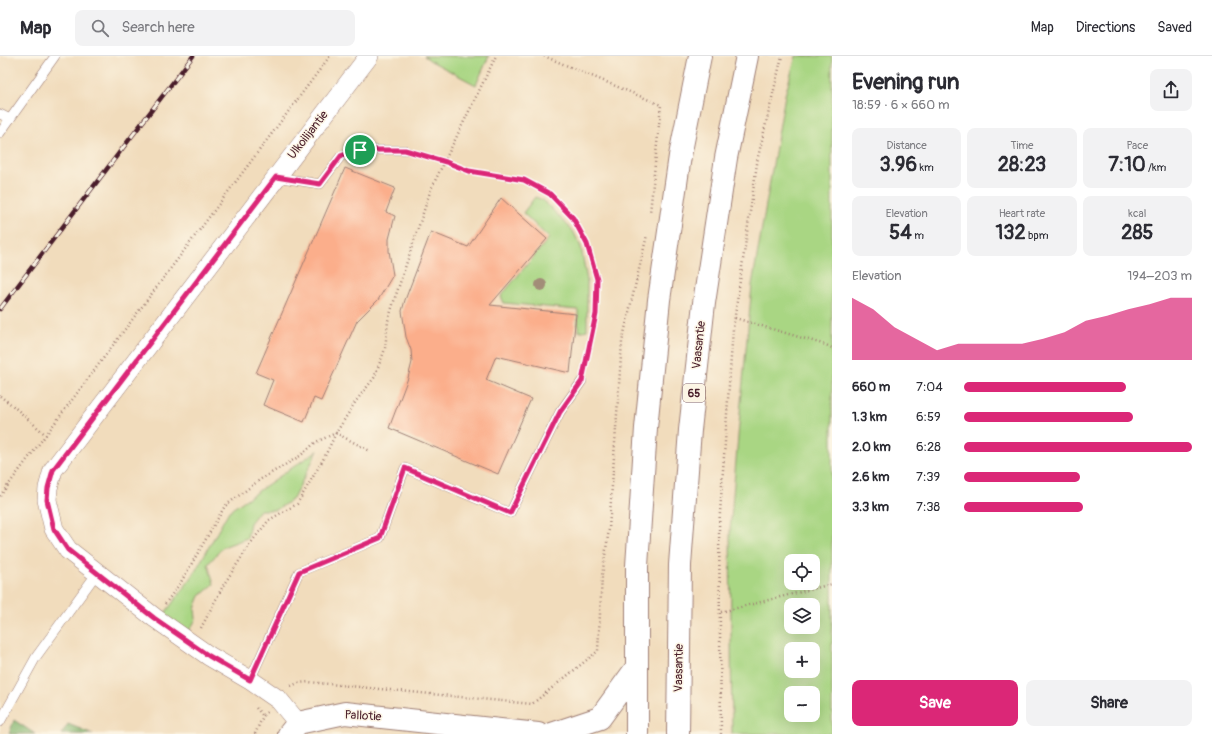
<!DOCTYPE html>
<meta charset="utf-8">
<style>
body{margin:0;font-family:Pangolin,sans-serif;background:#f2f2f3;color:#2b2b33;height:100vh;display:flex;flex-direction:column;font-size:15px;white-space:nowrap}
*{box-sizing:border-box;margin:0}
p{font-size:13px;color:#7c7c81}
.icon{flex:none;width:22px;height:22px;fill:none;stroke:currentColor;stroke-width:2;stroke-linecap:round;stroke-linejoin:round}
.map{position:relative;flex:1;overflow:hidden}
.panel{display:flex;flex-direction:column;background:#fff;width:380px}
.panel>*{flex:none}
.buttons{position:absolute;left:784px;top:498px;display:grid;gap:8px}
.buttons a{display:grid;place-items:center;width:36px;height:36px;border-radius:8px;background:#fff;box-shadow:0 4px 16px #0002;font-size:20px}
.pin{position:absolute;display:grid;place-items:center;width:34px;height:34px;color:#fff;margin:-17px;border:2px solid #fff;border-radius:50%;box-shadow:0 1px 4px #0007}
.round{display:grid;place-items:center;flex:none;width:42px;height:42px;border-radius:8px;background:#f2f2f3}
.headline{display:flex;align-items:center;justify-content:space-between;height:68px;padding:0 20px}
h1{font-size:22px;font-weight:800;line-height:30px}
.metrics{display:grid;grid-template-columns:repeat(3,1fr);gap:6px;height:68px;padding:4px 20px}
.metrics div{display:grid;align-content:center;border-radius:8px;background:#f2f2f3;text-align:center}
.metrics b{font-size:20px;font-weight:800}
.metrics small{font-size:11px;font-weight:400}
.metrics p{font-size:11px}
.chart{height:112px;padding:8px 20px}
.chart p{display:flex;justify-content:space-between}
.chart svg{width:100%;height:72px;margin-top:4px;fill:#db2777;opacity:.7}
.primary-button{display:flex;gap:8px;margin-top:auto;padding:8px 20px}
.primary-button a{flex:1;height:46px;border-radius:8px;background:#db2777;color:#fff;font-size:16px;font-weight:800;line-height:46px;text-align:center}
.primary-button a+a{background:#f2f2f3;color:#2b2b33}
ul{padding:0 20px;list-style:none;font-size:13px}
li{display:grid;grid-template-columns:64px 48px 1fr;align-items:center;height:30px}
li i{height:10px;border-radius:5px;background:#db2777}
header{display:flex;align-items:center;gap:24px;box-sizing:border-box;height:56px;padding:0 20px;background:#fff;border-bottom:1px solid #e1e1e2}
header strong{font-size:19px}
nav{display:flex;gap:22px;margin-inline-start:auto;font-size:14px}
.search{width:280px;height:36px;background:#f2f2f3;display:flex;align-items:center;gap:10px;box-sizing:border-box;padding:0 14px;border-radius:8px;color:#7c7c81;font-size:15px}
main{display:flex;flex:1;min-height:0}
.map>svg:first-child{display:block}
.green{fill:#a9d683;stroke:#7a7a57;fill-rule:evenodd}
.forest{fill:#86b771;stroke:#686b4e}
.building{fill:#fbae8b}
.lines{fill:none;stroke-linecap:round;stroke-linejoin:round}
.lane-casing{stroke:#9e7e74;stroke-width:10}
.street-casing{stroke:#9e7e74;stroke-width:20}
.secondary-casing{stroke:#9e7e74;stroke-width:24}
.highway-casing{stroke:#9e7e74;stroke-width:24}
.path{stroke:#9e7e74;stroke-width:2.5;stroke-dasharray:1 3;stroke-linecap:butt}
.lane{stroke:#fff;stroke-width:9}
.street{stroke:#fff;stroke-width:19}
.secondary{stroke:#fff;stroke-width:22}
.highway{stroke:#fff;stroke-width:22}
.rail-casing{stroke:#4a1f2b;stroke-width:4.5}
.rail{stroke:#fcf5e5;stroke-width:3;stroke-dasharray:9;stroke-linecap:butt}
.tree{fill:#a28d78}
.route-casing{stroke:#fff;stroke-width:8}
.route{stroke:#db2777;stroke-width:5}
.labels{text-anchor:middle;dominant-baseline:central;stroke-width:3;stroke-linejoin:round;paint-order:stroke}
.shield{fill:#fcf5e5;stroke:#7f5f63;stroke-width:1}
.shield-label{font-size:11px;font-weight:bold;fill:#4a1f2b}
.street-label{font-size:12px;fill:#4a1f2b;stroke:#fcf5e5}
</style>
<header>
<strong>Map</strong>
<div class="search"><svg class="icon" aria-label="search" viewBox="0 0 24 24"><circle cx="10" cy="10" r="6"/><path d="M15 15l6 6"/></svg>Search here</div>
<nav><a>Map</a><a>Directions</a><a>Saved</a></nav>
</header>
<main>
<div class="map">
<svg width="832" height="678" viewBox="0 0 832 678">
<rect width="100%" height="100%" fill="#fcf5e5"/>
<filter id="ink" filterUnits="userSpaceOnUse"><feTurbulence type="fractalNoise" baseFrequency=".025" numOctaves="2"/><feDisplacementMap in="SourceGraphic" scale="8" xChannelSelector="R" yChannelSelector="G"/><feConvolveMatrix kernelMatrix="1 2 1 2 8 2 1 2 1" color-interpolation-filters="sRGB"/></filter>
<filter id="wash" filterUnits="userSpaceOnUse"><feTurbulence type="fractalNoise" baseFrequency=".012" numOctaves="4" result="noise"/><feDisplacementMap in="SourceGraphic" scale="16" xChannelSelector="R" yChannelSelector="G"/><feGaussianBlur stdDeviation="0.9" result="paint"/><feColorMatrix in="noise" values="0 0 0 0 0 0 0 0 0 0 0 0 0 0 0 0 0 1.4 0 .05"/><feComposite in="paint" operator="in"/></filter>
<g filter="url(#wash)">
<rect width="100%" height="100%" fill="#f1dcbc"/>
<!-- green -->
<g class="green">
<path d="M 424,0 L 489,0 L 476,29 L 431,5 Z"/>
<path d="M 796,0 L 832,0 L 832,678 L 732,678 L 730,475 L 740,357 L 752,229 L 785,39 ZM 791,505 L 813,505 L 813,527 L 791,527 ZM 791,549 L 813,549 L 813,571 L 791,571 ZM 791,593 L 813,593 L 813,615 L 791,615 ZM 791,637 L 813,637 L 813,659 L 791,659 Z"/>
<path d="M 535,141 L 543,144 L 573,175 L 581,191 L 587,225 L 587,274 L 583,275 L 578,275 L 578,254 L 504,247 L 501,240 L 549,182 L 523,157 Z"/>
<path d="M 318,394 L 293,443 L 276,454 L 260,454 L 250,467 L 247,482 L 223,491 L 208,508 L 214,528 L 200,540 L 195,552 L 196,563 L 187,579 L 162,561 L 192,521 L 229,455 Z"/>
</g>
<!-- forest -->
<g class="forest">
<path d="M 14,664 L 35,678 L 9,678 Z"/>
<path d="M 68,668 L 93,678 L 61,678 Z"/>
</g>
<g id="blocks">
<!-- building -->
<g class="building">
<path d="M 345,112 L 395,132 L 386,156 L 395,160 L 389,183 L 389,195 L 393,219 L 378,244 L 357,265 L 321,345 L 314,342 L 304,366 L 263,349 L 273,324 L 256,317 Z"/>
<path d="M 501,142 L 547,183 L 490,249 L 576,258 L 570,317 L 496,300 L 486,324 L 531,343 L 498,418 L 389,372 L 408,322 L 412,306 L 411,294 L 406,281 L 402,255 L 405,244 L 431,176 L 468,191 Z"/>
</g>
</g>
</g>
<g filter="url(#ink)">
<use href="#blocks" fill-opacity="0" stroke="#9e7e74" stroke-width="1"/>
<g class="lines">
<!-- lane casing -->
<g class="lane-casing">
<g id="lane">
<path d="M 0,58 L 10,63"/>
<path d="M 0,77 L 55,0"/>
<path d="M 276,121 L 320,128 L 341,100 L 360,94 L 405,94"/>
<path d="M 250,624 L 299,516 L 380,482 L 405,412 L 510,457 L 560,356 L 582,325"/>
<path d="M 0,666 L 36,601 L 97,517"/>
</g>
</g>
<!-- street casing -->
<g class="street-casing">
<path id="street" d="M 298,667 L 279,644 L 250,624 L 209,600 L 155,562 L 68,494 L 54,473 L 47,444 L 48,432 L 53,414 L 369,0"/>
</g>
<!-- secondary casing -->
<g class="secondary-casing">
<g id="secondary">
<path d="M 289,678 L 298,667 L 345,657 L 538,678"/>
<path d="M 552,678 L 600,662 L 637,611"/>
</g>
</g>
<!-- highway casing -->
<g class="highway-casing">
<g id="highway">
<path d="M 637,678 L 637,510 L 646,372 L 659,244 L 680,100 L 700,0"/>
<path d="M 678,678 L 680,509 L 690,374 L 704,247 L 726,102 L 747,0"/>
</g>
</g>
<!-- path -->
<g class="path">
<path d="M 544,0 L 661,49 L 650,157"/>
<path d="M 416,97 L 469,115 L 524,124 L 550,138 L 573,162 L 587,188 L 597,223 L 596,258 L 584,313"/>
<path d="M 735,262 L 826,289 L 832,292"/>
<path d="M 0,340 L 12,349 L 46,379"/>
<path d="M 0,440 L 330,0"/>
<path d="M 165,548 L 181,526 L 225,450 L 261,423 L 300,400 L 316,386 L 336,377 L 370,395"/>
<path d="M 721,556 L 832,528"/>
<path d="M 201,572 L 224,528 L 253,484 L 269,464 L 297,448 L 324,402 L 336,377 L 356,345 L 374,322 L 385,293 L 388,265 L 395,242 L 431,133 L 496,0"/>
<path d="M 291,630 L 298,627 L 309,626 L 532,648 L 598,595 L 602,520 L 609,473 L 622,286 L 647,179"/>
<path d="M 256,652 L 263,660"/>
<path d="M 255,678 L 263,660 L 267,656"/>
<path d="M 721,678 L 719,471 L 733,273 L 758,101 L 782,0"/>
</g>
<!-- lane -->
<use href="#lane" class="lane"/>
<!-- street -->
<use href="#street" class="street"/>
<!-- secondary -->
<use href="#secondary" class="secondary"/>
<!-- highway -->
<use href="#highway" class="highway"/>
<!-- rail casing -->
<g class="rail-casing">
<path id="rail" d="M 0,253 L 193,0"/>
</g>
<!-- rail -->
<use href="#rail" class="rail"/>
</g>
<!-- trees -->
<circle class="tree" cx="541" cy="229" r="6"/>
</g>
<g class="lines" filter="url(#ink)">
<!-- route casing -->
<g class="route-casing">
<path id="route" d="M 360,94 L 405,94 L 446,106 L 469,115 L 524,124 L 550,138 L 573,162 L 587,188 L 597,223 L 596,258 L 582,325 L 560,356 L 510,457 L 405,412 L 380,482 L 299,516 L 250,624 L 209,600 L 154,562 L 68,494 L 54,473 L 47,444 L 48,432 L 53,414 L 276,121 L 320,128 L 341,100 Z"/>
</g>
<!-- route -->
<use href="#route" class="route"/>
</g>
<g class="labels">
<!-- shield labels -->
<rect class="shield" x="683" y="328" width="22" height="18" rx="3"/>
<g class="shield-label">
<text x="694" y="337">65</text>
</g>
<!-- street labels -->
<g class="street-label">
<text transform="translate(308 79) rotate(-52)">Ulkoilijantie</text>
<text transform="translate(699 289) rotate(-84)">Vaasantie</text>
<text transform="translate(679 612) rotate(-89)">Vaasantie</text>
<text transform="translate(363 660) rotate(3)">Pallotie</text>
</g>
</g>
</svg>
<div class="buttons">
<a><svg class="icon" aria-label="locate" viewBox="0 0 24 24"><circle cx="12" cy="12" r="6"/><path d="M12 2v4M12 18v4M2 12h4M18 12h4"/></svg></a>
<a><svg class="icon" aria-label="layers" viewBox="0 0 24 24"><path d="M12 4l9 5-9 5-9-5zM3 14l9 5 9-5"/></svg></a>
<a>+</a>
<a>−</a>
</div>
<div class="pin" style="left:360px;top:94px;background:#1e9e55"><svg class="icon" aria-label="arrive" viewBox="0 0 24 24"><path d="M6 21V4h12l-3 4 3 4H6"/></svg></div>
</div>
<section class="panel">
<div class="headline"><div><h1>Evening run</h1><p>18:59 · 6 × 660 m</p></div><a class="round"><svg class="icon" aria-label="share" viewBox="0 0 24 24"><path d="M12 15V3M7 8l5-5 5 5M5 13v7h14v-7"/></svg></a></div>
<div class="metrics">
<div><p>Distance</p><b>3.96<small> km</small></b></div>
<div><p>Time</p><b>28:23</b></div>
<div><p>Pace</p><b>7:10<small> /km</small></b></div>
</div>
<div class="metrics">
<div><p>Elevation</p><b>54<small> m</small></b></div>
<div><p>Heart rate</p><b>132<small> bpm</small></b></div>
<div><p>kcal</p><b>285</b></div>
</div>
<div class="chart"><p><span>Elevation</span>194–203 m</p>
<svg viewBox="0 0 160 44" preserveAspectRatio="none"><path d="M0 44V6L10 13L20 24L30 31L40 38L50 34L60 34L70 34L80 34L90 31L100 27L110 20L120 17L130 13L140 10L150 6L160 6V44z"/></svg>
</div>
<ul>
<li><b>660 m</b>7:04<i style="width:71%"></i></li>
<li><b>1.3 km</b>6:59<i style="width:74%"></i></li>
<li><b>2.0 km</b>6:28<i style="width:100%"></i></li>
<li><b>2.6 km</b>7:39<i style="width:51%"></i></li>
<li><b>3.3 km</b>7:38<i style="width:52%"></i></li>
</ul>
<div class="primary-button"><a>Save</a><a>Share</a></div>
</section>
</main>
